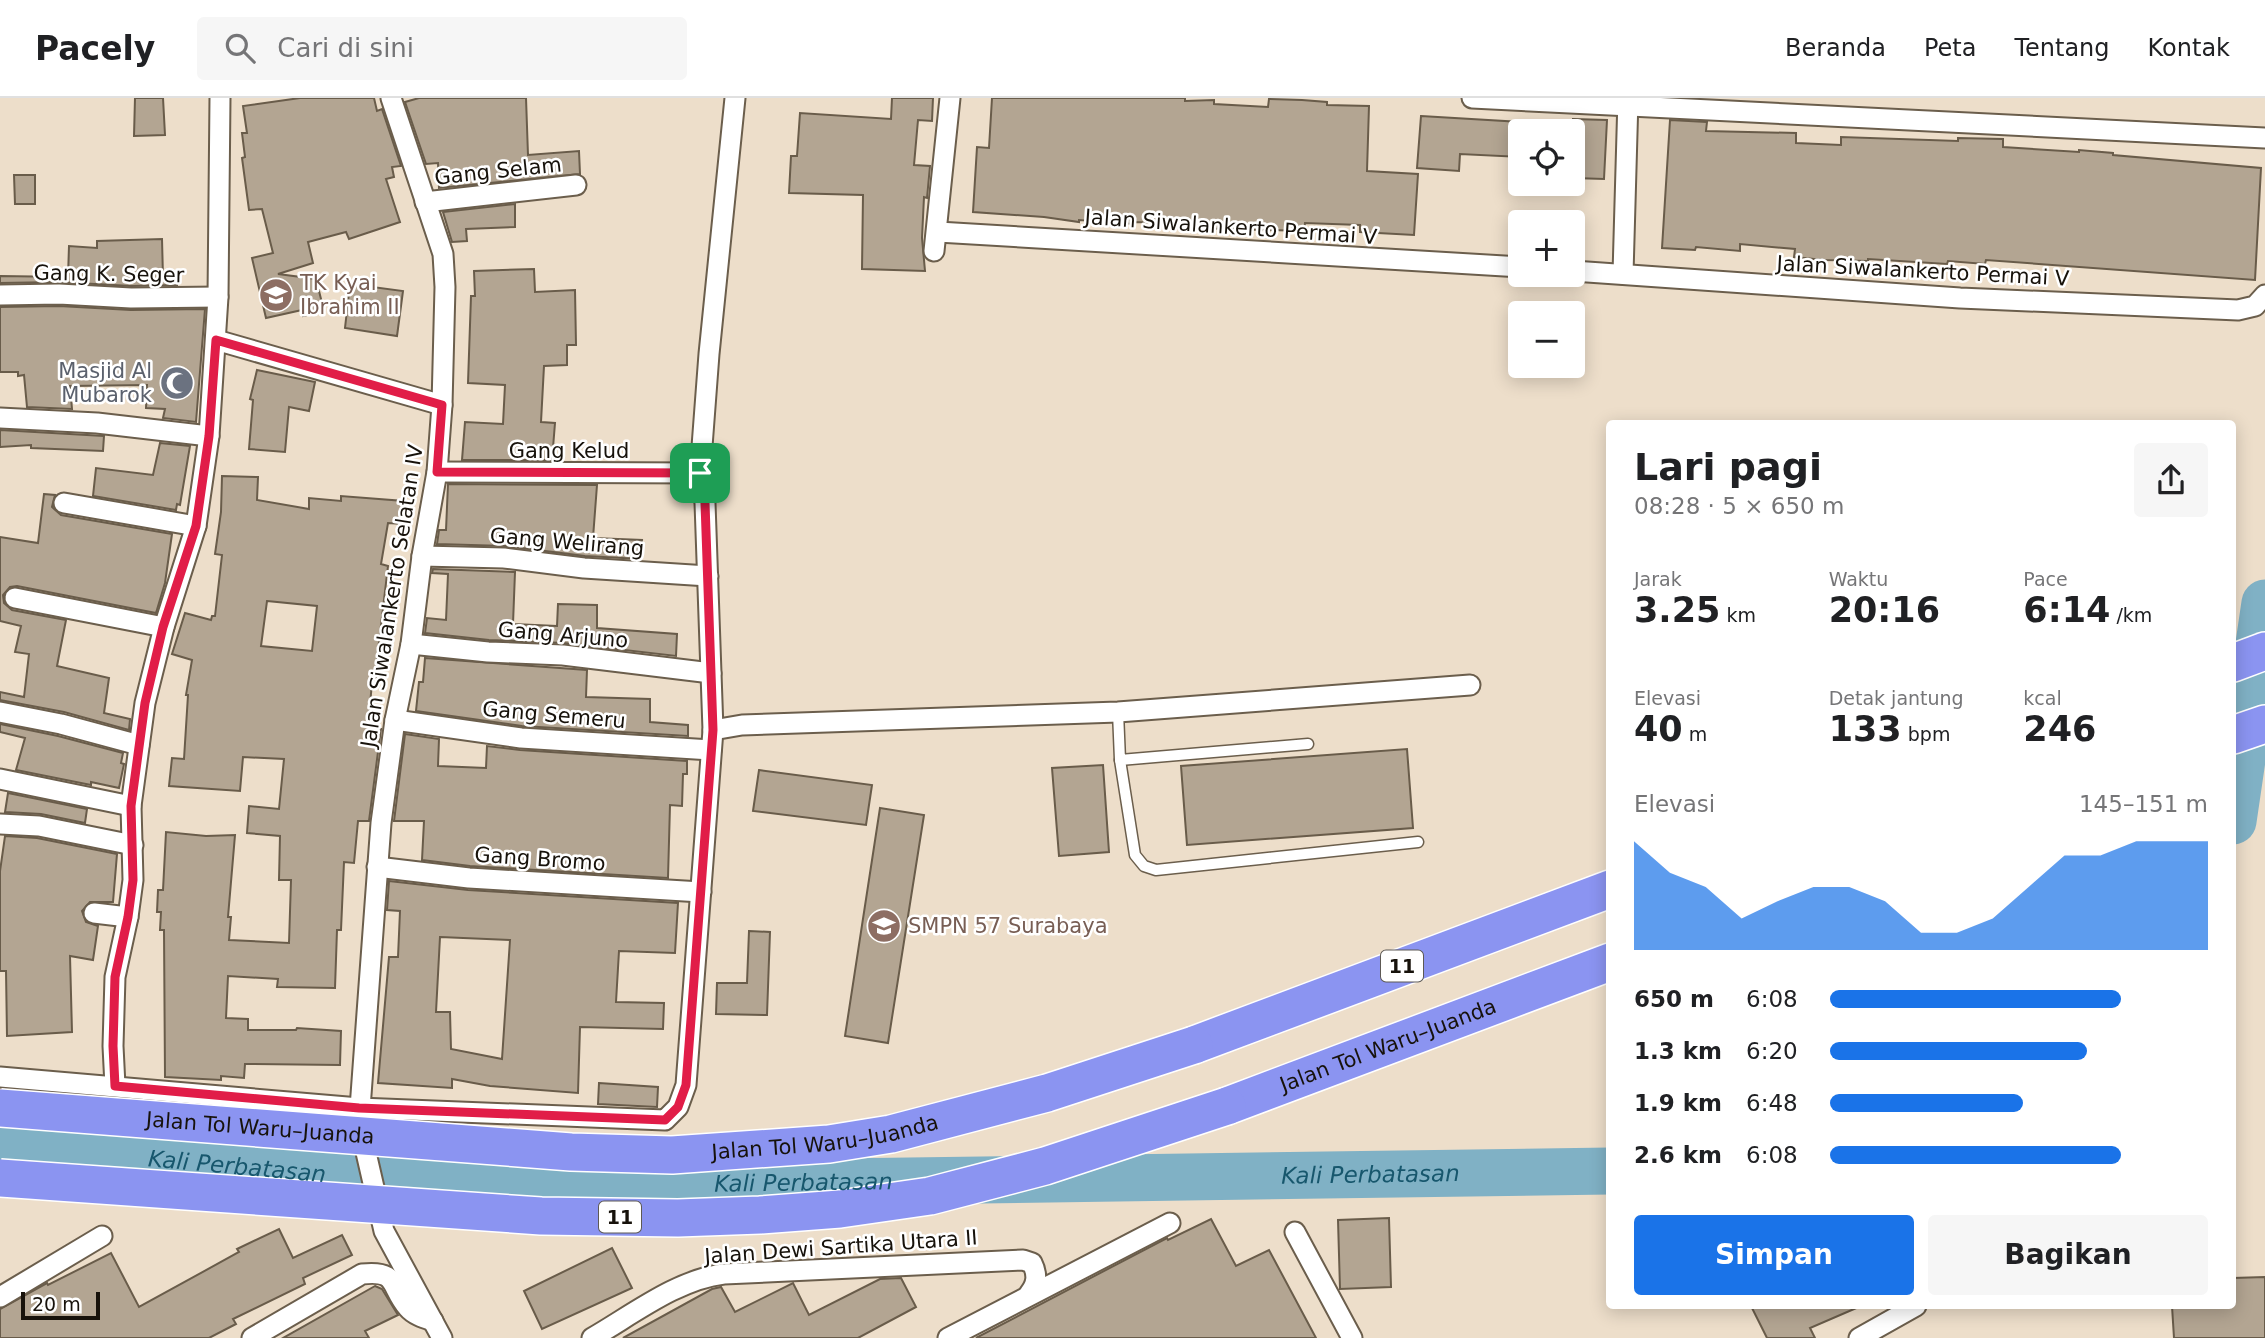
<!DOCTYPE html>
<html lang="id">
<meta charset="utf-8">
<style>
body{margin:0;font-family:"DejaVu Sans",sans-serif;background:#f6f6f6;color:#202124;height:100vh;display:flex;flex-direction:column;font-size:26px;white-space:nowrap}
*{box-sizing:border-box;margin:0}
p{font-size:23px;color:#757577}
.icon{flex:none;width:38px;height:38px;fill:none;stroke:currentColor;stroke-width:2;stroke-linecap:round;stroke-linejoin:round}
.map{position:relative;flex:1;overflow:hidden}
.sheet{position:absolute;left:1606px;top:322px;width:630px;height:889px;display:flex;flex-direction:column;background:#fff;border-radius:7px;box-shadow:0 4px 18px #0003}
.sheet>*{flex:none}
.tools{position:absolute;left:1508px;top:21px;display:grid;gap:14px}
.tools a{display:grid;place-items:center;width:77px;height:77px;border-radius:7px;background:#fff;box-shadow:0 4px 18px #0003;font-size:35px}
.scale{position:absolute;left:21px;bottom:18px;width:79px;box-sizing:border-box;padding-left:7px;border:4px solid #17120b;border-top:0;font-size:19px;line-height:24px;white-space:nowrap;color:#17120b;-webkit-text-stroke:5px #fff;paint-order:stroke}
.pin{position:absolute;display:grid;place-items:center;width:60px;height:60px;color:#fff;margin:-30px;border-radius:14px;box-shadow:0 4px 10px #0006}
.round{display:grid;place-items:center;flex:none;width:74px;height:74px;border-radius:7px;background:#f6f6f6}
.head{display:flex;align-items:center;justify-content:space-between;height:119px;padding:0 28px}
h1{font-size:38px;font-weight:600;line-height:52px}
.metrics{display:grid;grid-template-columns:repeat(3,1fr);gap:10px;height:119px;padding:7px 28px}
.metrics div{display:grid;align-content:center}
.metrics b{font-size:35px;font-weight:600}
.metrics small{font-size:19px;font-weight:400}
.metrics p{font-size:19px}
.chart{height:196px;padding:14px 28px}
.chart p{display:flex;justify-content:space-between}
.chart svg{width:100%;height:126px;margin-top:7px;fill:#1a73e8;opacity:.7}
.action{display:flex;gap:14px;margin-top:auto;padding:14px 28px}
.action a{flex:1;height:80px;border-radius:7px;background:#1a73e8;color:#fff;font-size:28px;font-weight:600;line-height:80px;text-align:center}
.action a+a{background:#f6f6f6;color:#202124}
ul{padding:0 28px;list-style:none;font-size:23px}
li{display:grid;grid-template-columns:112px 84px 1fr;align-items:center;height:52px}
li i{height:18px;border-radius:9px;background:#1a73e8}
header{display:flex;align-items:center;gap:42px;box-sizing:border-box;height:98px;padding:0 35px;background:#fff;border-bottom:2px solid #e0e0e0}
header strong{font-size:33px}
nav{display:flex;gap:38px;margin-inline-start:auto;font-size:24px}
.search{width:490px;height:63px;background:#f6f6f6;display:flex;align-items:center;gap:18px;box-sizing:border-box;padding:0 24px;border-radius:7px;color:#757577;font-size:26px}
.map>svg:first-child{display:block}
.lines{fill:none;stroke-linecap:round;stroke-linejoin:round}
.river{stroke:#80b1c5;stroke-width:47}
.building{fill:#b3a592;stroke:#695c4a;stroke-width:2;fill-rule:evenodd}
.service-casing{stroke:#6b5e4c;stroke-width:13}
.minor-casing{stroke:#6b5e4c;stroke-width:23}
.motorway-casing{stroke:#fff;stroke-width:40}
.service{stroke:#fff;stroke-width:10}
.minor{stroke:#fff;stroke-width:19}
.motorway{stroke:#8b94f1;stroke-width:37}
.motorway-bridge-casing{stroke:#fff;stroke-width:40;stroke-linecap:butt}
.motorway-bridge{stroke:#8b94f1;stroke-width:37}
.route-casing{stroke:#fff;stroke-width:14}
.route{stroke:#e11d48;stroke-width:9}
.labels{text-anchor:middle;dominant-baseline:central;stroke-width:5;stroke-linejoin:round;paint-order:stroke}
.shield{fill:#fff;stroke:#5d5954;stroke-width:2}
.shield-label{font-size:19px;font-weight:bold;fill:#17120b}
.street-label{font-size:21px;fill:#17120b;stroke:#fff}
.education-label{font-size:21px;fill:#785e54;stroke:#fff;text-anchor:start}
.worship-label{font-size:21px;fill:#5b616d;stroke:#fff;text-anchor:end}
.water-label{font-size:23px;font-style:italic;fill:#17576d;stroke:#fff}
</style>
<header>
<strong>Pacely</strong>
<div class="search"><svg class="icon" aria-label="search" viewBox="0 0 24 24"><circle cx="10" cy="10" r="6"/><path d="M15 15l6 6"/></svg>Cari di sini</div>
<nav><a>Beranda</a><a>Peta</a><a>Tentang</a><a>Kontak</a></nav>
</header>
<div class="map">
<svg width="2265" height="1240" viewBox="0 0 2265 1240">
<rect width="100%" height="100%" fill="#eddeca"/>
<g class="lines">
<!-- river -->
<g class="river">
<path d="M 2233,723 L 2265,505"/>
<path id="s1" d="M 0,1047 L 356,1079 L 696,1086 L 1610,1073"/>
</g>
</g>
<!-- building -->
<g class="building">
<path d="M 135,0 L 163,0 L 165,37 L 134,38 Z"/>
<path d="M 300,0 L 374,0 L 377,13 L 382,11 L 401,68 L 392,69 L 394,79 L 386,81 L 400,124 L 349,141 L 346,134 L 308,144 L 313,165 L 278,176 L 316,181 L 324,213 L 303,218 L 302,212 L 266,220 L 252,160 L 273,155 L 262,111 L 249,112 L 242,60 L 245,59 L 242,35 L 247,35 L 243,8 Z"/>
<path d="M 419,0 L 526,0 L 528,57 L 579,53 L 580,76 L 439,90 L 438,65 L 426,66 L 405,4 Z"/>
<path d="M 892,0 L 933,0 L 932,23 L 918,22 L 914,67 L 930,68 L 927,100 L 924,99 L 922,140 L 925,173 L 862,171 L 863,97 L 789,95 L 791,58 L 797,58 L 800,15 L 891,21 Z"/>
<path d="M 992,0 L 1185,0 L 1185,3 L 1214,2 L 1214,6 L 1268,9 L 1269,1 L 1302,2 L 1327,4 L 1327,7 L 1369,8 L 1367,73 L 1418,76 L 1414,137 L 1360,134 L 1360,127 L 1305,125 L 1304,133 L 1194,130 L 1194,126 L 1134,124 L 1134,126 L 1079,122 L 1079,124 L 1044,119 L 973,114 L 977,49 L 989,50 Z"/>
<path d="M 1421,18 L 1521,24 L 1521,59 L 1460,56 L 1459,73 L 1417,70 Z"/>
<path d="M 1573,21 L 1607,22 L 1604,81 L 1573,80 Z"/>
<path d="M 1670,22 L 1707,24 L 1706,33 L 1796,35 L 1796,45 L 1841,47 L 1841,39 L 1958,43 L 1958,40 L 2003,41 L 2003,49 L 2079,54 L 2079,52 L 2113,55 L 2113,57 L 2261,70 L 2255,182 L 1986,162 L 1985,166 L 1948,163 L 1947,166 L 1868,161 L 1868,163 L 1824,162 L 1794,159 L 1795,151 L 1740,146 L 1740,153 L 1696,149 L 1695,152 L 1662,150 Z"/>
<path d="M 14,77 L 35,77 L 35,106 L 15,106 Z"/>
<path d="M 515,106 L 515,129 L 466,131 L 467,143 L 452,144 L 443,114 Z"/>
<path d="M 162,141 L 163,179 L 177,178 L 177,187 L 131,188 L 59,184 L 0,185 L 0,178 L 68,179 L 69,148 L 97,150 L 97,143 Z"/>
<path d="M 534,171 L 535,194 L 575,192 L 576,247 L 567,247 L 567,267 L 544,268 L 541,324 L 555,325 L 552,362 L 462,362 L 465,324 L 503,326 L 505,287 L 468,285 L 471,198 L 475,198 L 474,173 Z"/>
<path d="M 350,186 L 403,193 L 397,238 L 345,230 Z"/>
<path d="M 59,208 L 131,212 L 205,211 L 196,324 L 163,320 L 165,311 L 146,310 L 147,287 L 70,288 L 72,311 L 27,309 L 24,277 L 18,278 L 18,274 L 0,274 L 0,209 Z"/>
<path d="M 257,272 L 315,284 L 309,313 L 289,309 L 285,354 L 249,351 L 253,302 L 250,301 Z"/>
<path d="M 0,332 L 104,338 L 103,353 L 31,350 L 31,347 L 0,349 Z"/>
<path d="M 160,345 L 190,348 L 180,407 L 177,406 L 176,412 L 93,398 L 96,370 L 153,377 Z"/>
<path d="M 222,378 L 258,379 L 257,402 L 309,411 L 309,400 L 341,403 L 341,398 L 404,403 L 402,426 L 388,425 L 381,466 L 388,468 L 377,561 L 379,561 L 376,585 L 372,584 L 368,631 L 381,631 L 369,723 L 358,723 L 354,765 L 344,764 L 341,832 L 337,832 L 335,890 L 277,889 L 278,881 L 228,878 L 226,920 L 248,921 L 248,932 L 296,932 L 297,930 L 341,933 L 340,967 L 245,966 L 244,980 L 221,978 L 221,982 L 165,979 L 164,832 L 160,832 L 161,814 L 157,814 L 158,792 L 163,792 L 166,734 L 206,738 L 235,737 L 228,819 L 231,819 L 229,842 L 289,845 L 291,782 L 279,782 L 280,738 L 247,735 L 249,708 L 279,711 L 284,661 L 243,659 L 240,693 L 169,688 L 172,660 L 184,661 L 188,597 L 186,597 L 192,562 L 172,556 L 185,515 L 211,522 L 212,518 L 215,518 L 222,457 L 215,456 L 221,414 ZM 267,503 L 317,508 L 312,553 L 261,548 Z"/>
<path d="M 448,386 L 597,387 L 593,440 L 642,442 L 640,461 L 585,458 L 505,448 L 437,446 L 439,432 L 446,432 Z"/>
<path d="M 44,396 L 55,397 L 52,409 L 61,417 L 172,436 L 165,485 L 156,515 L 17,488 L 10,489 L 3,497 L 4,505 L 12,512 L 66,522 L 57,568 L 109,580 L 104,615 L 130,621 L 129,632 L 64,614 L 0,602 L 0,594 L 24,599 L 29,556 L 15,554 L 21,528 L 0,523 L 0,439 L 38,445 Z"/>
<path d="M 433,471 L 515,474 L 513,526 L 557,528 L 558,506 L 597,507 L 597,530 L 677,536 L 676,558 L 564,545 L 489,542 L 425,535 L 427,520 L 446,522 L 448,476 L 432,475 Z"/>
<path d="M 425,560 L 587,572 L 586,599 L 650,601 L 650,624 L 688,627 L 688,638 L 522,628 L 416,613 L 419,584 L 423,584 Z"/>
<path d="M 0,626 L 58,638 L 123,655 L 121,665 L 124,666 L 119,690 L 91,684 L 91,687 L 16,672 L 25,640 L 0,634 Z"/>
<path d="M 405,636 L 439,641 L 438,668 L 486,670 L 487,648 L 520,652 L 687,663 L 687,676 L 683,676 L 682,708 L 670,707 L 668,780 L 470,768 L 422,762 L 424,723 L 394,723 Z"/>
<path d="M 1407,651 L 1413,730 L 1187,747 L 1181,668 Z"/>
<path d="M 1103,667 L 1109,754 L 1059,758 L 1052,670 Z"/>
<path d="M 759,672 L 872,687 L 866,727 L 753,713 Z"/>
<path d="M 8,695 L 87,711 L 85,725 L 41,716 L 5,714 Z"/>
<path d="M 880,710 L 924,717 L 888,945 L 845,938 Z"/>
<path d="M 5,738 L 37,740 L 117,756 L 113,804 L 90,804 L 82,813 L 86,824 L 98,828 L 93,862 L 70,858 L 72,934 L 7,938 L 6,873 L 0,873 L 0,773 Z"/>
<path d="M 389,783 L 468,792 L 678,805 L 675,855 L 619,853 L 616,904 L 664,905 L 663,931 L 580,929 L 578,995 L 490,988 L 452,981 L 452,990 L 378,985 L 389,859 L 398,859 L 400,813 L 387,812 ZM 440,839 L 510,842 L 502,961 L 451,951 L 450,914 L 436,914 Z"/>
<path d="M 749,833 L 770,834 L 767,917 L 716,916 L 717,885 L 747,885 Z"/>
<path d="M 599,985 L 658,989 L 657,1009 L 598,1006 Z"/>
<path d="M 1389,1120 L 1391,1189 L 1340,1191 L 1338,1122 Z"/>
<path d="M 1211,1121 L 1236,1168 L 1269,1152 L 1316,1240 L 976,1240 L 1167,1140 L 1168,1142 Z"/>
<path d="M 279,1131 L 293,1160 L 342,1137 L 352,1157 L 303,1180 L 305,1186 L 233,1221 L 236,1226 L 209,1240 L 0,1240 L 0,1211 L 47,1185 L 48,1187 L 111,1155 L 139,1209 L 239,1154 L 237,1151 Z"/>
<path d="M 612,1150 L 632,1190 L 542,1231 L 524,1193 Z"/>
<path d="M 2265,1179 L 2265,1240 L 2174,1240 L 2172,1208 L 2233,1208 L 2233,1180 Z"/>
<path d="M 901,1180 L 916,1209 L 858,1240 L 623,1240 L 712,1191 L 721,1189 L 735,1214 L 793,1185 L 809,1217 L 880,1181 Z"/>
<path d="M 375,1188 L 382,1191 L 398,1217 L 365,1233 L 369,1240 L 283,1240 Z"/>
<path d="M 1751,1208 L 1861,1208 L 1810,1230 L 1815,1240 L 1767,1240 Z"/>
</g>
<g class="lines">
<!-- service casing -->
<g class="service-casing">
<g id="service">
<path d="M 1118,614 L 1120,662 L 1308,646"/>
<path d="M 1120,662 L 1135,757 L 1144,768 L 1156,772 L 1418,744"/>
</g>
</g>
<!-- minor casing -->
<g class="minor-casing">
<g id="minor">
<path d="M 391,0 L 443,156 L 445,189 L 442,307 L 437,374 L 422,458 L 411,546 L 395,622 L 381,725 L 359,1024 L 384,1133 L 442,1240"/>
<path d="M 1472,0 L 2265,40"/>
<path d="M 425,104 L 576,87"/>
<path d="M 938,134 L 1521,169"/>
<path d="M 934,153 L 950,0"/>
<path d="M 1573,173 L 1960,200 L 2238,212 L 2255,208 L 2265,197"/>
<path d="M 1623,176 L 1628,0"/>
<path d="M 0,197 L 59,196 L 131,200 L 218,199"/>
<path d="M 216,242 L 442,307"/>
<path d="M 0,320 L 97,325 L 209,338"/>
<path d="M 437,374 L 700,375"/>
<path d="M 64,405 L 196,428"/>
<path d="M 422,458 L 504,460 L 584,470 L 708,478"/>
<path d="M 15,500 L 164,529"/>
<path d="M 411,546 L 488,554 L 563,557 L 711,575"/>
<path d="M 0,614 L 61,626 L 139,647"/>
<path d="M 395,622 L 521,640 L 711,652"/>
<path d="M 713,632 L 705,405 L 700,375 L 709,256 L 735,0"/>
<path d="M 0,681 L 131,708"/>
<path d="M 0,726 L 39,728 L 133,747"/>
<path d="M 377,769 L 469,780 L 701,794"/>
<path d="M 94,815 L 128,819"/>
<path d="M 0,979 L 359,1010 L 665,1022 L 678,1009 L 686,987 L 713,632 L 742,627 L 1118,614 L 1470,587"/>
<path d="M 115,988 L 113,948 L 115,879 L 128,819 L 133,782 L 131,708 L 145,605 L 164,529 L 196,428 L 209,338 L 218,199 L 220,0"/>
<path d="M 1295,1134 L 1352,1240"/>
<path d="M 0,1199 L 102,1138"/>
<path d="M 252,1240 L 362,1176 C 399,1172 389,1188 408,1210 C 414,1217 424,1220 433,1223"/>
<path d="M 592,1240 C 632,1217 678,1181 724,1176 L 1023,1162 L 1032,1165 C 1038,1177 1037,1186 1029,1196"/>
<path d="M 948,1240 L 1170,1125"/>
<path d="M 1859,1240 L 1916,1208"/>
</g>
</g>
<!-- motorway casing -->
<g class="motorway-casing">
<g id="motorway">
<path d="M 2233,565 L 2265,553"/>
<path d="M 2233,637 L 2265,626"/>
<path d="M 1194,947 L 1610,791"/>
<path id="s2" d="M 1227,1008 L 1610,864"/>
</g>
</g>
<!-- service -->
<use href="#service" class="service"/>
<!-- minor -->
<use href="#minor" class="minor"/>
<!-- motorway -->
<use href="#motorway" class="motorway"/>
<!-- motorway-bridge casing -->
<g class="motorway-bridge-casing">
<g id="motorway-bridge">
<path id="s3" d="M 0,1010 L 571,1054 L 672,1057 L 829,1046 L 891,1036 L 1047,995 L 1194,947"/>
<path d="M 0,1080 L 541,1118 L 678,1120 L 760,1117 L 840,1111 L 930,1098 L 1045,1068 L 1227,1008"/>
</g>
</g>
<!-- motorway-bridge -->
<use href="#motorway-bridge" class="motorway-bridge"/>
</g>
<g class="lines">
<!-- route casing -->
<g class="route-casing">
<path id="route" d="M 216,242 L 442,307 L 437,374 L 700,375 L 705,405 L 713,632 L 686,987 L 678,1009 L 665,1022 L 359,1010 L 115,988 L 113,948 L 115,879 L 128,819 L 133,782 L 131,708 L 145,605 L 163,529 L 196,428 L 209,338 Z"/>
</g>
<!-- route -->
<use href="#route" class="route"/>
</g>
<!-- icons -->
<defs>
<g id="school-disc" transform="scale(1.75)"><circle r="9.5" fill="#8d6e63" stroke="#fff"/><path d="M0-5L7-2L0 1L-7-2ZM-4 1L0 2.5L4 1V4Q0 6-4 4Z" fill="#fff"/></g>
<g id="mosque-disc" transform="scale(1.75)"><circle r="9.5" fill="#6b7280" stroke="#fff"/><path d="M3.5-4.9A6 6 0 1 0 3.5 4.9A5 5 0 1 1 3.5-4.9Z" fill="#fff"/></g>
</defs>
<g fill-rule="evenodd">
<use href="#school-disc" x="276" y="197"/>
<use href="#mosque-disc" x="177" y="285"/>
<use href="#school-disc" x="884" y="828"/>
</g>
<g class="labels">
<!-- shield labels -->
<g class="shield">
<rect x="1381" y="852.5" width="42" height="31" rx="5"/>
<rect x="599" y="1103.5" width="42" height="31" rx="5"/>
</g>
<g class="shield-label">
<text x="1402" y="868">11</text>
<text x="620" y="1119">11</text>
</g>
<!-- street labels -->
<g class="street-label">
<text transform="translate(498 73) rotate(-6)">Gang Selam</text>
<text transform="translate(1231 129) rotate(4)">Jalan Siwalankerto Permai V</text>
<text transform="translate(1923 173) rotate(3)">Jalan Siwalankerto Permai V</text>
<text transform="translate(109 176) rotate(1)">Gang K. Seger</text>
<text x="569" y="353">Gang Kelud</text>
<text transform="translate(567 444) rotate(5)">Gang Welirang</text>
<text transform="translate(392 498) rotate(-81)">Jalan Siwalankerto Selatan IV</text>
<text transform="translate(563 537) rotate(5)">Gang Arjuno</text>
<text transform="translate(554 617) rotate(5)">Gang Semeru</text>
<text transform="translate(540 761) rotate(4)">Gang Bromo</text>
<text stroke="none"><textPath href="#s2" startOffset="172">Jalan Tol Waru–Juanda</textPath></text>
<text stroke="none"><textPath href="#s3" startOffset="261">Jalan Tol Waru–Juanda</textPath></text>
<text stroke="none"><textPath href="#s3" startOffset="828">Jalan Tol Waru–Juanda</textPath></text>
<text transform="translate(841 1149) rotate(-4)">Jalan Dewi Sartika Utara II</text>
</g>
<!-- education labels -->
<g class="education-label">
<text x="300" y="185">TK Kyai<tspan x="300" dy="24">Ibrahim II</tspan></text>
<text x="908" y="828">SMPN 57 Surabaya</text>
</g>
<!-- worship labels -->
<g class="worship-label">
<text x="152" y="273">Masjid Al<tspan x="152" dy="24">Mubarok</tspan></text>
</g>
<!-- water labels -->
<g class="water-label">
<text stroke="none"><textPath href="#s1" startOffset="238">Kali Perbatasan</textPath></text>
<text stroke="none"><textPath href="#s1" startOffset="1372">Kali Perbatasan</textPath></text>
<text stroke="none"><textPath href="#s1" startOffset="805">Kali Perbatasan</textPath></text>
</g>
</g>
</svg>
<div class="tools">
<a><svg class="icon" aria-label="locate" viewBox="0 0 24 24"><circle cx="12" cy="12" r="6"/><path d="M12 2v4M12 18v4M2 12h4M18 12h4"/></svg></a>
<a>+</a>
<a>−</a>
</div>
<div class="scale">20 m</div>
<div class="pin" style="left:700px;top:375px;background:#1e9e55"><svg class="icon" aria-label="arrive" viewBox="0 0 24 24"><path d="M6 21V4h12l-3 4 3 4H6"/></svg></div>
<section class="sheet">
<div class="head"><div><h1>Lari pagi</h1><p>08:28 · 5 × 650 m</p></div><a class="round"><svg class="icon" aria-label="share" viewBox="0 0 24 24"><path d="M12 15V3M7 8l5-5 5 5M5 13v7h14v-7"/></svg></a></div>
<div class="metrics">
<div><p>Jarak</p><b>3.25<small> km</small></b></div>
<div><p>Waktu</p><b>20:16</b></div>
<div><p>Pace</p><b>6:14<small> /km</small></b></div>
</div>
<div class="metrics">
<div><p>Elevasi</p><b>40<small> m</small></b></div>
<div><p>Detak jantung</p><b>133<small> bpm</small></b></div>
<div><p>kcal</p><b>246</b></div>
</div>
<div class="chart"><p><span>Elevasi</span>145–151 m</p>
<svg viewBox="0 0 160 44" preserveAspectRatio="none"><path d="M0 44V6L10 17L20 22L30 33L40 27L50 22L60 22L70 27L80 38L90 38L100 33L110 22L120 11L130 11L140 6L150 6L160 6V44z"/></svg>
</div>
<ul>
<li><b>650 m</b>6:08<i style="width:77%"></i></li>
<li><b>1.3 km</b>6:20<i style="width:68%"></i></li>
<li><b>1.9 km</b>6:48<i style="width:51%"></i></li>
<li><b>2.6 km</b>6:08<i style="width:77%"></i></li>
</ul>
<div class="action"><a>Simpan</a><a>Bagikan</a></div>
</section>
</div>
